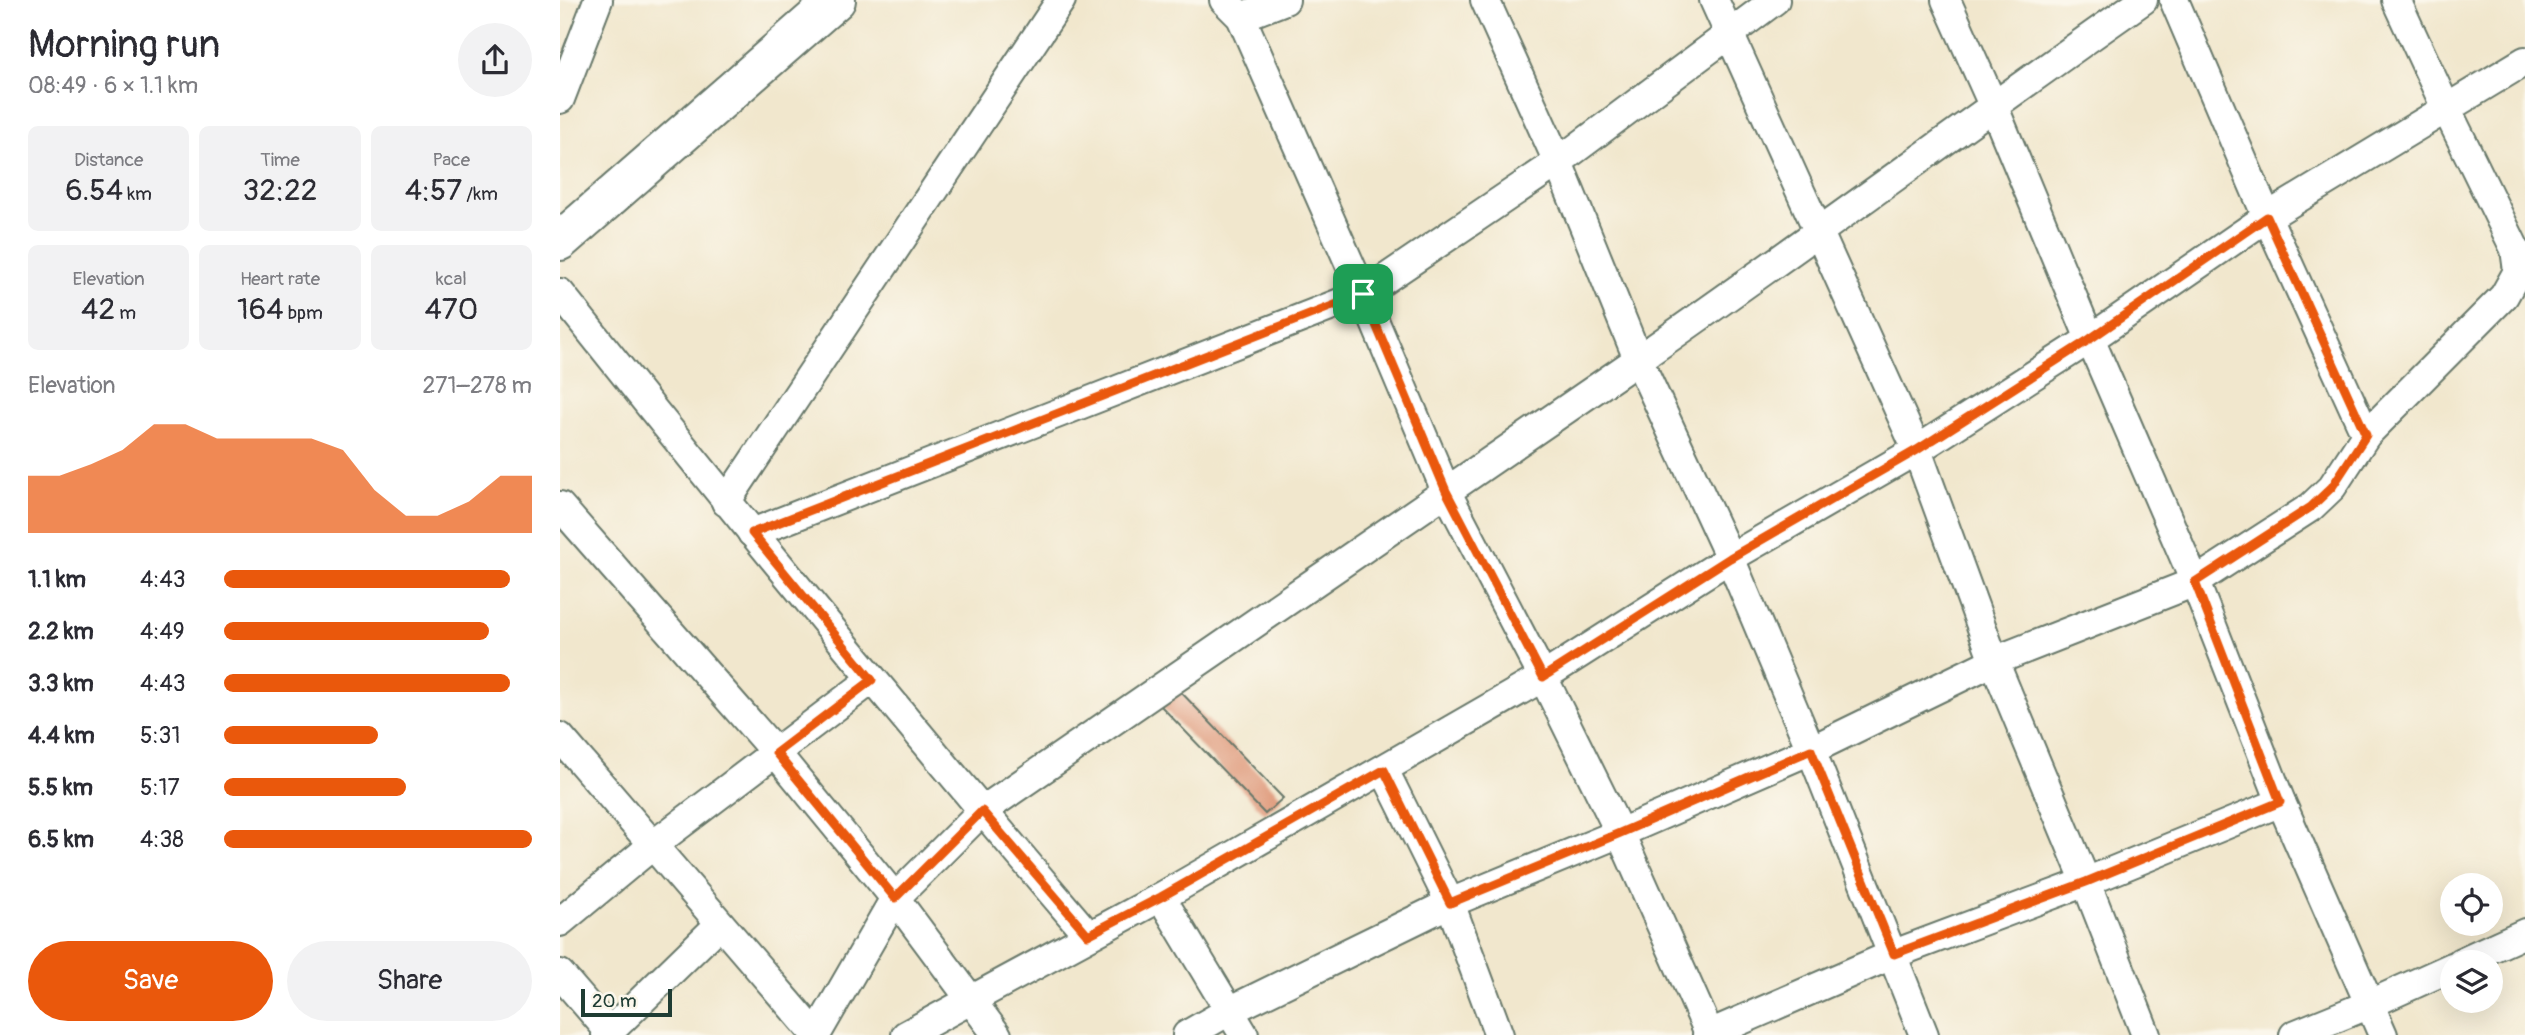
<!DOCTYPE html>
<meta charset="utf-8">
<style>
body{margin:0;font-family:Pangolin,sans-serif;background:#f2f2f3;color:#2b2b33;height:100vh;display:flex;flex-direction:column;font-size:26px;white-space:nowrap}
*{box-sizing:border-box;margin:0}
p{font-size:23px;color:#7c7c81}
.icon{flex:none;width:38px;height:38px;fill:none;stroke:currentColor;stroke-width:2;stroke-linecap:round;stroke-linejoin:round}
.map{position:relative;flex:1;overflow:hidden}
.panel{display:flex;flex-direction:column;background:#fff;width:560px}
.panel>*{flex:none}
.buttons{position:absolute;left:1880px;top:873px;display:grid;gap:14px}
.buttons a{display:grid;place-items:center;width:63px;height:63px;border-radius:50%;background:#fff;box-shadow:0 7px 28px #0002;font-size:35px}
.scale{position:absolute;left:21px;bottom:18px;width:91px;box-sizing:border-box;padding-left:7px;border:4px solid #1f3d34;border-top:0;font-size:19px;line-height:24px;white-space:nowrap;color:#1f3d34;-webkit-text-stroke:5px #fbf7ec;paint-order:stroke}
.pin{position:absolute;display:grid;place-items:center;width:60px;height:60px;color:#fff;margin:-30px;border-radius:14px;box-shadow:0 4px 10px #0006}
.round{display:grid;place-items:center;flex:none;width:74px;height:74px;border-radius:37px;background:#f2f2f3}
.headline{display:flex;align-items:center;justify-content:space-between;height:119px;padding:0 28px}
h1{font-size:38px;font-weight:600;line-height:52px}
.metrics{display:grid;grid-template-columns:repeat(3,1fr);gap:10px;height:119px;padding:7px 28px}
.metrics div{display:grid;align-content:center;border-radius:10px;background:#f2f2f3;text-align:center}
.metrics b{font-size:30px;font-weight:600}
.metrics small{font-size:19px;font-weight:400}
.metrics p{font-size:19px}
.chart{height:196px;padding:14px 28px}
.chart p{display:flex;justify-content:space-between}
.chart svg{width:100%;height:126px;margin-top:7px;fill:#ea580c;opacity:.7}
.button{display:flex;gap:14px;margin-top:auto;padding:14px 28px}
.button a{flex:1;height:80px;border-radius:42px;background:#ea580c;color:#fff;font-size:28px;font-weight:600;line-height:80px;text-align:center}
.button a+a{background:#f2f2f3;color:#2b2b33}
ul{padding:0 28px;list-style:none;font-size:23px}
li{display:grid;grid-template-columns:112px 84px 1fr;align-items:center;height:52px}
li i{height:18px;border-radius:9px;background:#ea580c}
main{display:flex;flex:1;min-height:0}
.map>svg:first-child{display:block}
.building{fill:#de9576}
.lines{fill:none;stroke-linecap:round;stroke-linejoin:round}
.street-casing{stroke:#68786a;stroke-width:32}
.secondary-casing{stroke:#68786a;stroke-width:42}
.street{stroke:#fff;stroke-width:28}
.secondary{stroke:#fff;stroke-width:38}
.route-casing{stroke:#fff;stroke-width:14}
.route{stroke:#ea580c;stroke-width:9}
</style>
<main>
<section class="panel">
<div class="headline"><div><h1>Morning run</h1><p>08:49 · 6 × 1.1 km</p></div><a class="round"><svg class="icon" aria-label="share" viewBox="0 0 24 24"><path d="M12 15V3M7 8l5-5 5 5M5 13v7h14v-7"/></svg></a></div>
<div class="metrics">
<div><p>Distance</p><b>6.54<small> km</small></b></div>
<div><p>Time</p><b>32:22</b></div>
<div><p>Pace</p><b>4:57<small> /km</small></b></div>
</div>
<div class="metrics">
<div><p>Elevation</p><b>42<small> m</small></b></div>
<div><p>Heart rate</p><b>164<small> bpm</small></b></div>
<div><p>kcal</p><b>470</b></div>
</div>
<div class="chart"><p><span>Elevation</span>271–278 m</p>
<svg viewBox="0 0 160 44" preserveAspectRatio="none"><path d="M0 44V24L10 24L20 20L30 15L40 6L50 6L60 11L70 11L80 11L90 11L100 15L110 29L120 38L130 38L140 33L150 24L160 24V44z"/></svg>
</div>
<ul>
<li><b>1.1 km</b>4:43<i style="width:93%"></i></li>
<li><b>2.2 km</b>4:49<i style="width:86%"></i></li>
<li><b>3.3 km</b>4:43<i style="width:93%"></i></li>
<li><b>4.4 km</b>5:31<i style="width:50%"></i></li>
<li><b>5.5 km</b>5:17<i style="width:59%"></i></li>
<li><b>6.5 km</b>4:38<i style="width:100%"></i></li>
</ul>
<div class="button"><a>Save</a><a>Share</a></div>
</section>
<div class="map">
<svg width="1965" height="1035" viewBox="0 0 1965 1035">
<rect width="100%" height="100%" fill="#fbf7ec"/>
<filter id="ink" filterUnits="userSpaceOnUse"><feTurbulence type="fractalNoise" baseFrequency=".0143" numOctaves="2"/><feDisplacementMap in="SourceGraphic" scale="14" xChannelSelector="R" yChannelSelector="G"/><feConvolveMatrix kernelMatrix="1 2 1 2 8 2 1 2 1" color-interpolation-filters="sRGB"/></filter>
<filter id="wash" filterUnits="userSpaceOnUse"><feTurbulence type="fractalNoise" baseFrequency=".00686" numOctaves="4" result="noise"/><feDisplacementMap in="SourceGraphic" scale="28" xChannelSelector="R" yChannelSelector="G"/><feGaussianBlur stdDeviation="1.57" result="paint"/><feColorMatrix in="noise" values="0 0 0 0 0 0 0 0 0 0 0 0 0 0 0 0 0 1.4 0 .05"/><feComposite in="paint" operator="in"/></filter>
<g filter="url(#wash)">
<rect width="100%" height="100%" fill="#f1e7cd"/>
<g id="blocks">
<!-- building -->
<path class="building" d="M 616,687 L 723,798 L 705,814 L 599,704 Z"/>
</g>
</g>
<g filter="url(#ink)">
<use href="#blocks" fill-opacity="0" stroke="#68786a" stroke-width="2"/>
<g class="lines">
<!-- street casing -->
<g class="street-casing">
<g id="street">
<path d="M 664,0 L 681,17 L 803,294 L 886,491 L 983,677 L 1060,833 L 1150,1035"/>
<path d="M 925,0 L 998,162 L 1078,359 L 1170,558 L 1251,750 L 1364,1035"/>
<path d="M 1154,0 L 1357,450 L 1434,661 L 1526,882 L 1586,1035"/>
<path d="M 1386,0 L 1433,105 L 1530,339 L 1635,582 L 1721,802 L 1823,1035"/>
<path d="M 1614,0 L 1707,217 L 1806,435"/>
<path d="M 681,17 L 725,0"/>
<path d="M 0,99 L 38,0"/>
<path d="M 0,293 C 172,510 348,724 528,935"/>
<path d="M 166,502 L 501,0"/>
<path d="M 0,506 L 216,753 L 335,898 L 437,1035"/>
<path d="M 192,533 L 803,294 L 998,162 L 1215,0"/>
<path d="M 0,737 L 256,1035"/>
<path d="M 824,770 L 890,903 L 939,1035"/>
<path d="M 601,897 L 684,1035"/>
<path d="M 0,922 L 93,845 L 311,680"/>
<path d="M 1901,962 L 1965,933"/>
<path d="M 0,974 L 50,1032"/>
<path d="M 46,1035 L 160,924"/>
<path d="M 256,1035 L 335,898 L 422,811 C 641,660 860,510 1079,359 C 1249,241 1414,118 1583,0"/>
<path d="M 346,1035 L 601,897 L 983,677 L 1170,558 L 1357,450 L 1530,339 L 1707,217 L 1965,61"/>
<path d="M 627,1035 L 669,1011 L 890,903 L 1060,833 L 1251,750 L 1434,661 L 1635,582 L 1751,507 L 1772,487 L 1806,435 L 1944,296 L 1958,271 L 1955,249 L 1886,108 L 1836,0"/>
<path d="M 1147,1035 L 1334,954 L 1526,882 L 1721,802"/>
<path d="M 1734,1035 L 1810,1004 L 1892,967"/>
</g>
</g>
<!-- secondary casing -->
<g class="secondary-casing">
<path id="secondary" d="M 0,241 L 276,0"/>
</g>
<!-- street -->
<use href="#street" class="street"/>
<!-- secondary -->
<use href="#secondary" class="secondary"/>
</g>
</g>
<g class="lines" filter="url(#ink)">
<!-- route casing -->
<g class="route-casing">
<path id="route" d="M 1707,217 L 1806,435 L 1772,487 L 1751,507 L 1635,582 L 1720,802 L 1526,882 L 1334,954 L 1251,750 L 1060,833 L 890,903 L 824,770 L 601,897 L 528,935 L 422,811 L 335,898 L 216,753 L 312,680 L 192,533 L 803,294 L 886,491 L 983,677 L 1170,558 L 1357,450 L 1530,339 Z"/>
</g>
<!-- route -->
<use href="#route" class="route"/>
</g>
</svg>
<div class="buttons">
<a><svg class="icon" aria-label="locate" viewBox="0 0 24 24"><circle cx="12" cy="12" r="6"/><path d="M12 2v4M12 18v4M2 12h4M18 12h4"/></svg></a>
<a><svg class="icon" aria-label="layers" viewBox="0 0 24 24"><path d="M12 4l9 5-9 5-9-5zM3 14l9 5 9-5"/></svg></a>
</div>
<div class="scale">20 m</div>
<div class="pin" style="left:803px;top:294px;background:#1e9e55"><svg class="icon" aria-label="arrive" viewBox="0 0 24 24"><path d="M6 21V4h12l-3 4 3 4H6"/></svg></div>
</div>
</main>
